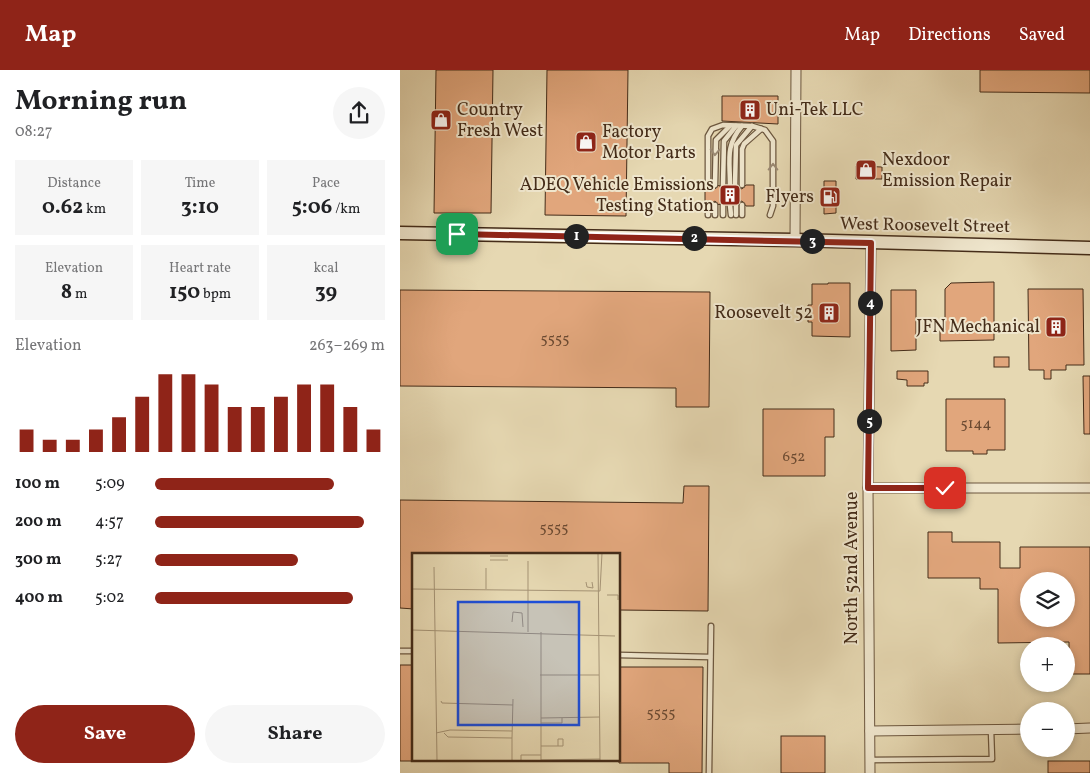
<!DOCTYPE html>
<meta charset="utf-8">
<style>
body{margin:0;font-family:Vollkorn,serif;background:#f6f6f6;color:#202124;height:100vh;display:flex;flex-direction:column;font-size:19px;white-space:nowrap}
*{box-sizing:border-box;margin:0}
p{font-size:16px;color:#757577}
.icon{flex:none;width:28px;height:28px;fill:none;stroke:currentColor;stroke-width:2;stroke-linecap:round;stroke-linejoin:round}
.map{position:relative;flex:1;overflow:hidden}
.sheet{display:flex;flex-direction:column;background:#fff;width:400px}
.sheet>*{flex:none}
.fabs{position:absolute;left:620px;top:502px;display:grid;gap:10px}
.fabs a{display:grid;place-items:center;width:55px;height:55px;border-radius:50%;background:#fff;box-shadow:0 2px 8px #0003;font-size:25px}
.pin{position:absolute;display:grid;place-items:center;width:42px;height:42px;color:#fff;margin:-21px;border-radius:10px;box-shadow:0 2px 8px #0006}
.km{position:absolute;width:25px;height:25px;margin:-12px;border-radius:50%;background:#222;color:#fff;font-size:14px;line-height:25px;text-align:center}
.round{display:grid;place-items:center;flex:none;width:52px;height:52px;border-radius:26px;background:#f6f6f6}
.summary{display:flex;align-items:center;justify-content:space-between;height:85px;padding:0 15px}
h1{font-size:28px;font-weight:700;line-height:38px}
.figures{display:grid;grid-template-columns:repeat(3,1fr);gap:8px;height:85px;padding:5px 15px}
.figures div{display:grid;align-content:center;border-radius:0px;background:#f6f6f6;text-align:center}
.figures b{font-size:21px;font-weight:700}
.figures small{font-size:14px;font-weight:400}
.figures p{font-size:14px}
.chart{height:140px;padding:10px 15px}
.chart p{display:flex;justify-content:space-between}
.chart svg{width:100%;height:90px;margin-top:5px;stroke:#8f2418;stroke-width:6}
.button{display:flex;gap:10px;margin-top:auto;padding:10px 15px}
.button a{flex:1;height:58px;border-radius:30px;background:#8f2418;color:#fff;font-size:20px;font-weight:700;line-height:58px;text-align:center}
.button a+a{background:#f6f6f6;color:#202124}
ul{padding:0 15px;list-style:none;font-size:16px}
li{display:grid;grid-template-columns:80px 60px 1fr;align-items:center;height:38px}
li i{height:12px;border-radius:6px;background:#8f2418}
header{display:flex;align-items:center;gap:30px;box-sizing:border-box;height:70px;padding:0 25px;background:#8f2418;color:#fff}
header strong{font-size:24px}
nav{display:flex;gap:28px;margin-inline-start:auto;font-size:18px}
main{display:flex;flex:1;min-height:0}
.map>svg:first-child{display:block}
.building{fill:#e1a67c;stroke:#442c19;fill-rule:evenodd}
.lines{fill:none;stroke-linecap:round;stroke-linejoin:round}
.lane-casing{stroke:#6c573f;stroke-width:7}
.street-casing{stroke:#6c573f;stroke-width:11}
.secondary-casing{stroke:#442c19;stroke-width:15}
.lane{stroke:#efe6cd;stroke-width:4.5}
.street{stroke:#efe6cd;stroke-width:9}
.secondary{stroke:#efe6cd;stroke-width:12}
.oneway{stroke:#9a8973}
.route-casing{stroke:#fff;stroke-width:10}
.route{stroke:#8f2418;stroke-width:6}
.labels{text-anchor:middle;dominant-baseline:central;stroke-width:4;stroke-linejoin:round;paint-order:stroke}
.number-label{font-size:15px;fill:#6b4a32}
.poi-label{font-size:18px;fill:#442c19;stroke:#efe6cd;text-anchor:start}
.street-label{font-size:18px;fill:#442c19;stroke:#efe6cd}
.inset-road{fill:none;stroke:#a59375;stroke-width:1}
.view{fill:#1d4ed8;fill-opacity:0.15;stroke:#1d4ed8;stroke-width:2.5}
.inset-edge{fill:none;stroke:#442c19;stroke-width:2.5}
</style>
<header>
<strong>Map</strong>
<nav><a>Map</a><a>Directions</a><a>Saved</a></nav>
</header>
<main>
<section class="sheet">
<div class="summary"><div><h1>Morning run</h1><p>08:27</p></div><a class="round"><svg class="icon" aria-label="share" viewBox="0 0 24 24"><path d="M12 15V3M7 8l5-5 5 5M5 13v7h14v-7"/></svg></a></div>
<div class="figures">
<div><p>Distance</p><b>0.62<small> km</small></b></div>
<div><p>Time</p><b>3:10</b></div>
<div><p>Pace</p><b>5:06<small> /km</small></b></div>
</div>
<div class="figures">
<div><p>Elevation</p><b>8<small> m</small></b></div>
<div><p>Heart rate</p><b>150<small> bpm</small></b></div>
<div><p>kcal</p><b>39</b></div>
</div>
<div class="chart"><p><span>Elevation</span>263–269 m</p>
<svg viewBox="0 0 160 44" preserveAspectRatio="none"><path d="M5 44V33M15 44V38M25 44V38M35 44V33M45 44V27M55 44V17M65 44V6M75 44V6M85 44V11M95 44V22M105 44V22M115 44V17M125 44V11M135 44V11M145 44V22M155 44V33"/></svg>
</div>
<ul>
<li><b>100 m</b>5:09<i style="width:78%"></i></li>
<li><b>200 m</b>4:57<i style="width:91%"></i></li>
<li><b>300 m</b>5:27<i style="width:62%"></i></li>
<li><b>400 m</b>5:02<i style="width:86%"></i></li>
</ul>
<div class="button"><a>Save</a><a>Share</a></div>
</section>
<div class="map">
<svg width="690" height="703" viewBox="0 0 690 703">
<rect width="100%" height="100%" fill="#e6d8b2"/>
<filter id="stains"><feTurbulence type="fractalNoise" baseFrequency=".004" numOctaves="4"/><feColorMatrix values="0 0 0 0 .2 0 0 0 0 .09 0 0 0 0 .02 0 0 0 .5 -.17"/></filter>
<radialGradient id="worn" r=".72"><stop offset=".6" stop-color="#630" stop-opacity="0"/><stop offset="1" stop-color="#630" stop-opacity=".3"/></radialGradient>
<!-- building -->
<g class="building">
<path d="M 36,0 L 93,0 L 91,143 L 34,143 Z"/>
<path d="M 147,0 L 228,0 L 226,146 L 145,145 Z"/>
<path d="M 580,0 L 690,0 L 690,23 L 580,22 Z"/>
<path d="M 322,26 L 378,26 L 378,54 L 322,51 Z"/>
<path d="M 456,96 L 482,97 L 482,109 L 456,109 Z"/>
<path d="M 424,111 L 436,111 L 436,143 L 424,144 Z"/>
<path d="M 319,115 L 322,119 L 326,117 L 330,119 L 335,119 L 338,117 L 342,119 L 346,115 L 354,115 L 354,136 L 346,136 L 342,131 L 339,132 L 329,131 L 326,133 L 323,131 L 319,135 L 315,131 L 312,133 L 308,131 L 305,132 L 305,118 L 308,119 L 312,117 L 315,119 Z"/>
<path d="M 594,212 L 594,270 L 540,271 L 540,260 L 545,260 L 545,219 L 551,213 Z"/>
<path d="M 428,213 L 450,213 L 450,267 L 412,266 L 412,252 L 408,252 L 408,235 L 412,235 L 412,214 L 428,214 Z"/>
<path d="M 628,219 L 683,219 L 684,295 L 666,295 L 666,300 L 651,300 L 651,309 L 644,309 L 644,300 L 629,300 Z"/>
<path d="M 0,220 L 310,222 L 309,337 L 276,337 L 276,318 L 0,316 Z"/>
<path d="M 491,220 L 516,220 L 516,280 L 491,281 Z"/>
<rect x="594" y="287" width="15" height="10"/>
<path d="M 497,301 L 528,301 L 528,313 L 524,313 L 524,316 L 507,316 L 507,310 L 497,309 Z"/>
<path d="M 683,306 L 690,306 L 690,364 L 684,364 Z"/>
<path d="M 546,329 L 605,329 L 605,380 L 587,380 L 587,384 L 573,384 L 573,381 L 546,381 Z"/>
<path d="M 363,339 L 434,339 L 434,367 L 425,367 L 425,406 L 363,406 Z"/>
<path d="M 284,416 L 309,416 L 308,541 L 219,540 L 219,484 L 14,484 L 14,539 L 0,538 L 0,430 L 283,433 Z"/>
<path d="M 528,462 L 552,462 L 552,472 L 600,472 L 600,498 L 620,498 L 620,477 L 690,477 L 690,604 L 669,604 L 669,572 L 598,573 L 598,519 L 580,519 L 580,508 L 528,508 ZM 629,511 L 666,511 L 666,549 L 629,549 Z"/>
<rect x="0" y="595" width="14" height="96"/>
<path d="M 219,597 L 303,597 L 302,703 L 269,703 L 269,693 L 219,693 Z"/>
<rect x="381" y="666" width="44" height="37"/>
<rect x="648" y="691" width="42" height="12"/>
</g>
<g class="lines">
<!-- lane casing -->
<g class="lane-casing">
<g id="lane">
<path d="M 308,115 L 308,66 L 312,59 L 323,55 L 352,56 L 365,60 L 373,71 L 373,136 L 370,145"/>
<path d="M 315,115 L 316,70 L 330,56"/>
<path d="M 323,115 L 324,71 L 336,56"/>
<path d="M 330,115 C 330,90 325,76 342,56"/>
<path d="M 335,115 L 336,75 L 352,56"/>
<path d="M 342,115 L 342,79 L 344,74 L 361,59"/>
<path d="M 308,135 L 308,145"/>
<path d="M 315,135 L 315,145"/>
<path d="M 323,135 L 323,145"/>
<path d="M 330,135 L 331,145"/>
<path d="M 336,135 L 336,145"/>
<path d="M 342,135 L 342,145"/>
<path d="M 0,581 L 14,581"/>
<path d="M 219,585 L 310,587"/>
<path d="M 470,690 L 592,689 L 591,660"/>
<path d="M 309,703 L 311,556"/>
</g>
</g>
<!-- street casing -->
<g class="street-casing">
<g id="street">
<path d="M 395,170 L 396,0"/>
<path d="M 468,418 L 690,418"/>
<path d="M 666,659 L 690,658"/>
<path d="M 470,661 L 629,659"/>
<path d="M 470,703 L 468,418 L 471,173"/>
</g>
</g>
<!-- secondary casing -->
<g class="secondary-casing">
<path id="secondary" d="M 0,163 L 395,170 L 690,178"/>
</g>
<!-- lane -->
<use href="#lane" class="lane"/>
<!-- street -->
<use href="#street" class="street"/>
<!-- secondary -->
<use href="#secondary" class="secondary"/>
</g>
<!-- one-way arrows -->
<defs><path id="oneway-chevron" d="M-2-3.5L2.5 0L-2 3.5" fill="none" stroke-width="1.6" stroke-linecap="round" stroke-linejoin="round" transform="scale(1.25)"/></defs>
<g class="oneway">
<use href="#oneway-chevron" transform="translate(315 82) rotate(92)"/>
<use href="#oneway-chevron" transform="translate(373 97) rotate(-90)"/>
</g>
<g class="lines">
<!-- route casing -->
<g class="route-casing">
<path id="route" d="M 57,164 L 471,173 L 468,418 L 545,418"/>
</g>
<!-- route -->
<use href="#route" class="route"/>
</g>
<!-- icons -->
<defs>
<g id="building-square" transform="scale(1.125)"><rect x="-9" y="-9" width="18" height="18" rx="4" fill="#8f2418" stroke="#efe6cd"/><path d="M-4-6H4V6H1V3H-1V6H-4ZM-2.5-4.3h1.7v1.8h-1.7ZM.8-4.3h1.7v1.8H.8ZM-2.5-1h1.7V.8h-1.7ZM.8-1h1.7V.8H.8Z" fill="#fff"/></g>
<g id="shop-square" transform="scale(1.125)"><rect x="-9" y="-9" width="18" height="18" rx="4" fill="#8f2418" stroke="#efe6cd"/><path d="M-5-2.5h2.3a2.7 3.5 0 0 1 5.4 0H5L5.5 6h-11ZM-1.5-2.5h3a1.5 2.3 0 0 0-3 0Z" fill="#fff"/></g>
<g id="fuel-square" transform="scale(1.125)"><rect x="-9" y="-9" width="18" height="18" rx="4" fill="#8f2418" stroke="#efe6cd"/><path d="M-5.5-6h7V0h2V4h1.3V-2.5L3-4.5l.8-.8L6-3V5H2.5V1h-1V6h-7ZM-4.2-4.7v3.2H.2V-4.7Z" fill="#fff"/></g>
</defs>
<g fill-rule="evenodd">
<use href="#building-square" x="350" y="40"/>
<use href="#shop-square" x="41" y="50"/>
<use href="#shop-square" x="186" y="72"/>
<use href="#shop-square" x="466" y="100"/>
<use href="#building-square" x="330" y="125"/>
<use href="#fuel-square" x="430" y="127"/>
<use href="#building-square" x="429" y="243"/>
<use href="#building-square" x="656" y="257"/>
</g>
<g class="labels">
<!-- number labels -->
<g class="number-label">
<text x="155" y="269">5555</text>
<text x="576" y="354">5144</text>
<text x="394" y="387">652</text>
<text x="154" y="458">5555</text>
<text x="261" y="643">5555</text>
</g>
<!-- poi labels -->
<g class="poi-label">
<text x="57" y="40">Country<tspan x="57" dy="21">Fresh West</tspan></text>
<text x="366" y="40">Uni-Tek LLC</text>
<text x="202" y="62">Factory<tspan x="202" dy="21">Motor Parts</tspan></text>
<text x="482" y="90">Nexdoor<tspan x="482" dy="21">Emission Repair</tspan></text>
<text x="314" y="115" text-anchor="end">ADEQ Vehicle Emissions<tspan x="314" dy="21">Testing Station</tspan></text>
<text x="414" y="127" text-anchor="end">Flyers</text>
<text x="413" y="243" text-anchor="end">Roosevelt 52</text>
<text x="640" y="257" text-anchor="end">JFN Mechanical</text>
</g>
<!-- street labels -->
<g class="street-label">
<text transform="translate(525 156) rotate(1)">West Roosevelt Street</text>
<text transform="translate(452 498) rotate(-90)">North 52nd Avenue</text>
</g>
</g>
<!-- overview -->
<g transform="translate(12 483)">
<rect width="208" height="208" fill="#e6d8b2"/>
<path class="inset-road" d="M 186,0 L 188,207M 78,3 L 96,3M 78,7 L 96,7M 22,14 L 25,207M 174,29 L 175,34 L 181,35 L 180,29M 0,36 L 188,38M 74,36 L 74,15M 188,38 L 190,0M 195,42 L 206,42 L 206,47M 100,69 L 101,59 L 110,60 L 111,74M 0,77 L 203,83M 116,79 L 116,8M 129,79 L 129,207M 128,122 L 187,122M 29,148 L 30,150 L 101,152M 129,165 L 188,164M 129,170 L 150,170 L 150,165M 24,180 L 38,177 L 100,178M 32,180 L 36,184 L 100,185 L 101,146M 129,193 L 151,193 L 151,186 L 146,186 L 146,193M 100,207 L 100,185M 109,207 L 109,202 L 129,202M 129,207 L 188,206"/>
<path class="view" d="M 46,49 L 167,49 L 167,172 L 46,172 Z"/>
<rect width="208" height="208" class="inset-edge"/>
</g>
<rect width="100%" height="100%" filter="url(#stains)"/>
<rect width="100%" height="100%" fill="url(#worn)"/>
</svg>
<div class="fabs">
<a><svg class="icon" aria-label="layers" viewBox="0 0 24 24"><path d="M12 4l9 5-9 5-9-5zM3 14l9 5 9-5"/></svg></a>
<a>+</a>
<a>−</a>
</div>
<div class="pin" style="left:57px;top:164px;background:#1e9e55"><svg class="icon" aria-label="arrive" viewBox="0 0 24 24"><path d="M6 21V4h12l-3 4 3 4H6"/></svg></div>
<div class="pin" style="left:545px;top:418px;background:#d93025"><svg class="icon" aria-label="check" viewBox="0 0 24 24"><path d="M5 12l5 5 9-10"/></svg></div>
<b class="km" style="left:176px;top:166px">1</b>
<b class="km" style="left:294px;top:168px">2</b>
<b class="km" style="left:412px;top:171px">3</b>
<b class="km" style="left:470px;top:233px">4</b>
<b class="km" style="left:469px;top:351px">5</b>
</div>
</main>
